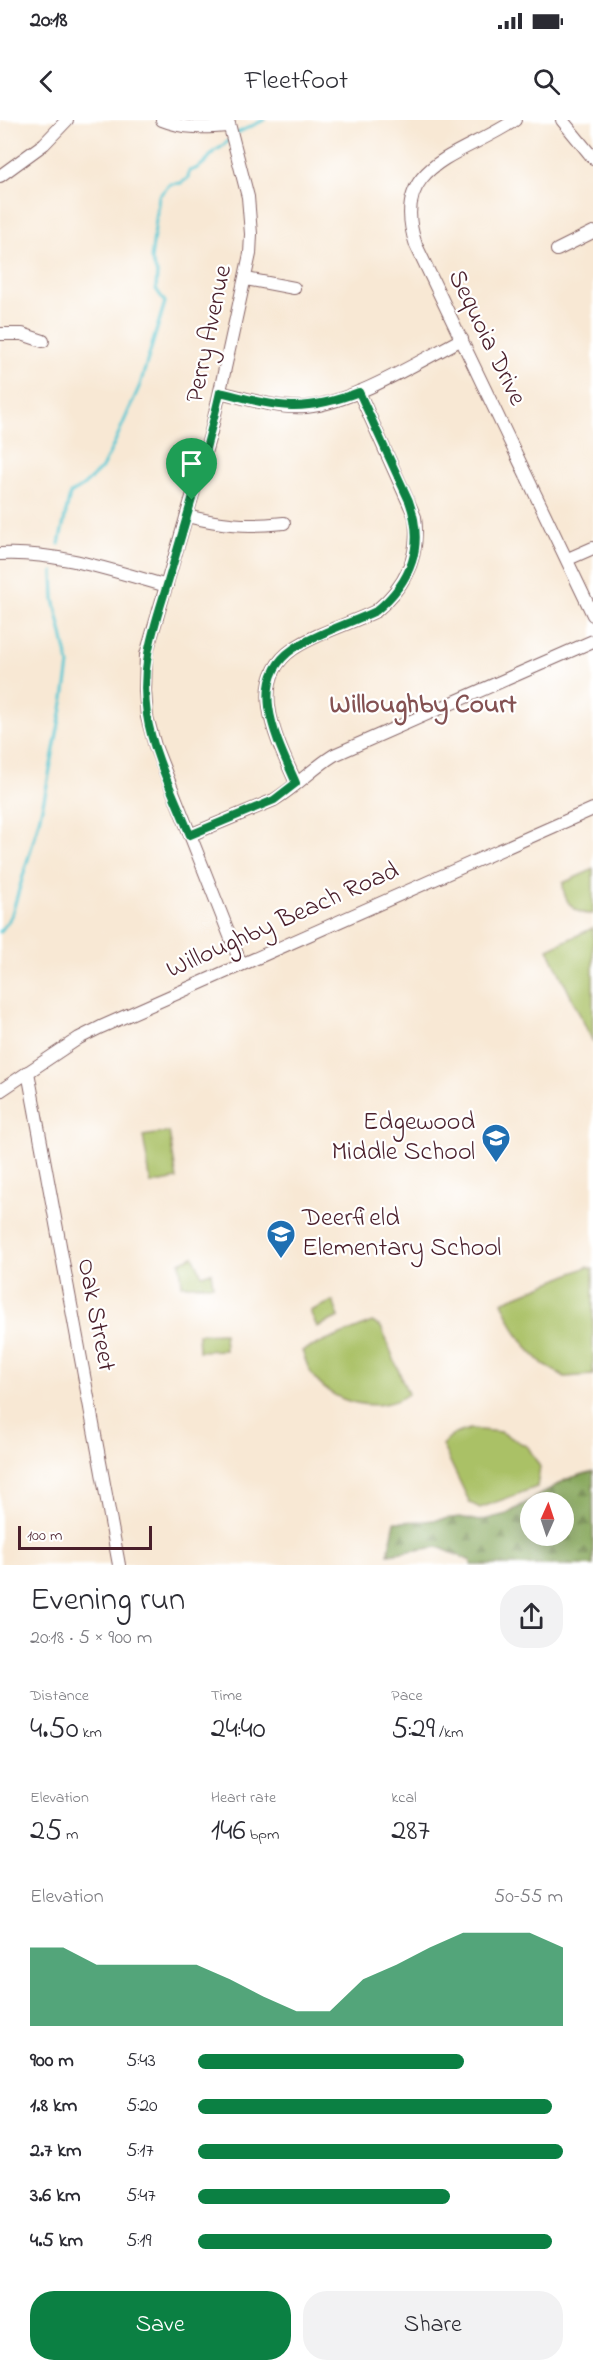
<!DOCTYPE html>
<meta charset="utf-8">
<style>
body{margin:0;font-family:"Indie Flower",sans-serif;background:#f2f2f3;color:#2b2b33;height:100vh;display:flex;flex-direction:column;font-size:22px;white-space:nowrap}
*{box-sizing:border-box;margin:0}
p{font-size:20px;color:#7c7c81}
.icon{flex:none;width:33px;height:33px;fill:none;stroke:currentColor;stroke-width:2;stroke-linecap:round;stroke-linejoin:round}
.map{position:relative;height:1445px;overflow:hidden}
.details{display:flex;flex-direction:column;background:#fff;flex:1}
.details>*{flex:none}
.needle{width:39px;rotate:3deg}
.buttons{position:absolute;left:520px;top:1372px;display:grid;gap:12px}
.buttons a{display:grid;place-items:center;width:54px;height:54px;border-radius:50%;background:#fff;box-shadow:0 3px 15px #0003;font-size:30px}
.scale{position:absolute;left:18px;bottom:15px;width:134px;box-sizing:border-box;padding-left:6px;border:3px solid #4a1f2b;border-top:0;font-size:16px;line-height:21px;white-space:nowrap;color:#4a1f2b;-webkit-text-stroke:4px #fff;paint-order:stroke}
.pin{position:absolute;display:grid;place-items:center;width:51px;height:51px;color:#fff;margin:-62px -26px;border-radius:50% 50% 50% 0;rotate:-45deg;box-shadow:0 0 6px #0007}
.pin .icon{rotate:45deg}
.round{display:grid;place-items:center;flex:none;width:63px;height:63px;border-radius:24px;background:#f2f2f3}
.summary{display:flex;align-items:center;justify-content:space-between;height:102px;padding:0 30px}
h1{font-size:33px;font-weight:600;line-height:45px}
.figures{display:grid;grid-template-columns:repeat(3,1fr);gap:9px;height:102px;padding:6px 30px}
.figures div{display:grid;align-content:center}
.figures b{font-size:30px;font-weight:600}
.figures small{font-size:16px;font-weight:400}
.figures p{font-size:16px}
.chart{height:168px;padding:12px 30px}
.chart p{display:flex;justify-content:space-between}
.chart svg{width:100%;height:108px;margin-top:6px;fill:#0b8043;opacity:.7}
.action{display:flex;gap:12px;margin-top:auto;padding:12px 30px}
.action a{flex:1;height:69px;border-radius:24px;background:#0b8043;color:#fff;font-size:24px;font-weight:600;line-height:69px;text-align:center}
.action a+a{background:#f2f2f3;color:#2b2b33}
ul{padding:0 30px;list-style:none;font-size:20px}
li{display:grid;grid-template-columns:96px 72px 1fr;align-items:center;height:45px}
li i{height:15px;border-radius:8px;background:#0b8043}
.status{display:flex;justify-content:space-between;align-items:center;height:42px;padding:0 30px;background:#fff;direction:ltr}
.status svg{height:16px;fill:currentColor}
header{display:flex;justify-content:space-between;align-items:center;height:78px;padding:0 30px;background:#fff;font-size:27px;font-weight:600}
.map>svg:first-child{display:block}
.green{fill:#aac166;stroke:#7a7048;stroke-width:1.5}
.forest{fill:url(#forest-firs);stroke:#686343;stroke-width:1.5;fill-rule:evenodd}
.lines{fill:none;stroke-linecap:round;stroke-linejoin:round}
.stream{stroke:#5cc8d3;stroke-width:3}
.minor-casing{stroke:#876566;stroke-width:14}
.minor{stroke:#fff;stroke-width:12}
.route-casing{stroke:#fff;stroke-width:12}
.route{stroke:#0b8043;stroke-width:8}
.labels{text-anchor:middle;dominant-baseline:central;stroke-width:4.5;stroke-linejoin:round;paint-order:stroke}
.street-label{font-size:26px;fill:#4a1f2b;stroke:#fff}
.poi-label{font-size:26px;fill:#4a1f2b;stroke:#fff;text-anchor:end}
.neighbourhood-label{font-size:27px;font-weight:bold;fill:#845152;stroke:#fff}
</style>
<div class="status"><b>20:18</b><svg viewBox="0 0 49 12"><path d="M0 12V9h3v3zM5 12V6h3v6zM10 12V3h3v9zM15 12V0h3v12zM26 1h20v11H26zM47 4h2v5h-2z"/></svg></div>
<header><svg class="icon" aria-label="back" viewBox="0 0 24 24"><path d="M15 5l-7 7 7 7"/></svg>Fleetfoot<svg class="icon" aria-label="search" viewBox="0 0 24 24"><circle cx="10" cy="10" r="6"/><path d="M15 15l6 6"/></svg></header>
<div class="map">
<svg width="593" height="1445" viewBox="0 0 593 1445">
<defs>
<pattern id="forest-firs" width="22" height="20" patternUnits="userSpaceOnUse" patternTransform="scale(1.5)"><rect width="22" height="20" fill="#87a75b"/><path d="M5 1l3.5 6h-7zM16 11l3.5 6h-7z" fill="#70874b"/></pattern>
</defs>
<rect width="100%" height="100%" fill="#fff"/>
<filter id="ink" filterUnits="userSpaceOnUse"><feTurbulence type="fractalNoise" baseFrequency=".0167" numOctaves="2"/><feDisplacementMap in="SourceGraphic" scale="12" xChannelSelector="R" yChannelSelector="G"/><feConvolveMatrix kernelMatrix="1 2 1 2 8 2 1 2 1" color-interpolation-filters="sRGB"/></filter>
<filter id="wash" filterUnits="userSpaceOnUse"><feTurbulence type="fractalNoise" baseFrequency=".008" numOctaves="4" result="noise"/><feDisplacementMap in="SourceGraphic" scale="24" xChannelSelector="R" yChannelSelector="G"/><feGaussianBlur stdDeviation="1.35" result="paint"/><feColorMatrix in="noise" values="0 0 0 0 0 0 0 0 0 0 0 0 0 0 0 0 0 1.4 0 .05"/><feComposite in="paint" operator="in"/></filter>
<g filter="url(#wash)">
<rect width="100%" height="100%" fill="#f8e8d4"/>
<!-- green -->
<g class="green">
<path d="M 593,748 L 593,794 C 574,795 563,781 563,763 L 592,750 Z"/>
<path d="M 593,808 L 593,922 L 548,829 Z"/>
<path d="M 169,1012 L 177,1059 L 151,1064 L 143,1016 Z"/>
<path d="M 193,1136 L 202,1155 L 211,1152 L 213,1165 L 182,1165 L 180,1142 Z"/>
<path d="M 587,1147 L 593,1149 L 593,1255 L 565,1257 L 544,1245 L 530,1231 L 516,1212 L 502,1182 Z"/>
<path d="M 333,1181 L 339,1197 L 317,1207 L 310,1191 Z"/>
<path d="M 372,1202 L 381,1207 L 408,1274 C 380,1295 330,1284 311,1253 C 307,1246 305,1238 302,1231 Z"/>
<path d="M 224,1213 L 225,1230 L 199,1231 L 198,1214 Z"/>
<path d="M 470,1309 L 501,1312 L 528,1327 L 540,1347 L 537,1367 L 480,1388 L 470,1383 L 442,1325 L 452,1315 Z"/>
</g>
<!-- forest -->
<path class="forest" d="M 593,1351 L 593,1445 L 471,1445 L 471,1441 L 438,1427 L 388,1434 L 395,1402 L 425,1401 L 460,1397 L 479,1401 L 507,1394 L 567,1359 ZM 531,1383 L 564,1383 L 564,1416 L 531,1416 Z"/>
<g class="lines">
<!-- stream -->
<g class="stream">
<path d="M 235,14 L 264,0"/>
<path d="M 59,424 L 70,374 L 83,366 L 102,348 L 114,324 L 140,265 L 165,182 L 156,169 L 157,153 L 151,139 L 159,76 L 170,64 L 181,63 L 188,58 L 189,51 C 200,49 208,40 214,31 L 220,28 L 228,21"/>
<path d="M 0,812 L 11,797 L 36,712 L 45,675 L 64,578 L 69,545 L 54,479 L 53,452"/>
</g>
</g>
</g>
<g filter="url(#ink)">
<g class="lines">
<!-- minor casing -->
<g class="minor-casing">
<g id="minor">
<path d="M 162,0 C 184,9 205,8 228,6"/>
<path d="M 228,0 L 248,77 L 251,114 L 250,134 L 211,312 L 146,535 L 145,571 L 147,597 L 155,626 L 241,844"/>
<path d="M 515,0 C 463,36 388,43 416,125 L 593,495"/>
<path d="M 562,0 L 593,38"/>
<path d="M 0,56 L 44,24 L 67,0"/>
<path d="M 557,130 L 593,112"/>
<path d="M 246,159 L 294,168"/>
<path d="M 0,214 L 22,214 L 43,221"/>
<path d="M 220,272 C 248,279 277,289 306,287 C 354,282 418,242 462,219"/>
<path d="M 187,396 C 222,405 247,407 284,403"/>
<path d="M 0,434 C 56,431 113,451 167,466"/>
<path d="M 568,439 L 593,428"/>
<path d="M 296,663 C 279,624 245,562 293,529 C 316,513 350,504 376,491 C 406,466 420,436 415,397 L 359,272"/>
<path d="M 190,715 L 274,680 C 296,667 313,648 334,635 L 593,521"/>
<path d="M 28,952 L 119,1445"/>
<path d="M 0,971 L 79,918 L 101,907 L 593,689"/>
</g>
</g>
<!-- minor -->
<use href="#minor" class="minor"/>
</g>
</g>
<g class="lines" filter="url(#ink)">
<!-- route casing -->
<g class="route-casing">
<path id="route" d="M 220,272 C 278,287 301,294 359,272 L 409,381 C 425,426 412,461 376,491 C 351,503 315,514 293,529 C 245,562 279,624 296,663 L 274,680 L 190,715 C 176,680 152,632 147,595 C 139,538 157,501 172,448 C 189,389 207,331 220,272 Z"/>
</g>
<!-- route -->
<use href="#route" class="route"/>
</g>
<!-- icons -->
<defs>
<g id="school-pin" transform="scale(1.5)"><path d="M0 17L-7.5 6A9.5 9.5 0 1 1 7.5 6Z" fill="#1f6fb2" stroke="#fff"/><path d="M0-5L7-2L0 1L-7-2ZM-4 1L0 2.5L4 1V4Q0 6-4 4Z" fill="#fff"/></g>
</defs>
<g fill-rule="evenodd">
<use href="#school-pin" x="496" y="1018"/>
<use href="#school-pin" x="281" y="1114"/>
</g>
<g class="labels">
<!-- street labels -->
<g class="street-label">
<text transform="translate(210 214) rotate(-78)">Perry Avenue</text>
<text transform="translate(486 218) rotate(64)">Sequoia Drive</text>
<text transform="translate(283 801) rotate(-24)">Willoughby Beach Road</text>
<text transform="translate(95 1195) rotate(79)">Oak Street</text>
</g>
<!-- poi labels -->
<g class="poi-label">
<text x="475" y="1003">Edgewood<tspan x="475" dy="30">Middle School</tspan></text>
<text x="302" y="1099" text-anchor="start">Deerfield<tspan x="302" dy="30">Elementary School</tspan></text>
</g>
<!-- neighbourhood labels -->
<g class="neighbourhood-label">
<text x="423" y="585">Willoughby Court</text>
</g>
</g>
</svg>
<div class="buttons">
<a><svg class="needle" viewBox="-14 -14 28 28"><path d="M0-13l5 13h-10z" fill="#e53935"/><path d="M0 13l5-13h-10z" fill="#7c7c81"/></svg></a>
</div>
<div class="scale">100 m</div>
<div class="pin" style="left:192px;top:380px;background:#1e9e55"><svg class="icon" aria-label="arrive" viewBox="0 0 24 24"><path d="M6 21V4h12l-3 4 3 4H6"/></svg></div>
</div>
<section class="details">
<div class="summary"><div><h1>Evening run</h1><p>20:18 · 5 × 900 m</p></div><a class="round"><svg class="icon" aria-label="share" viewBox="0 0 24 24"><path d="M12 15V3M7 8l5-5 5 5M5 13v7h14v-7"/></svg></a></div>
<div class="figures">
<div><p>Distance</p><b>4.50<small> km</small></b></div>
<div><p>Time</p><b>24:40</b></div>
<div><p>Pace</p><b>5:29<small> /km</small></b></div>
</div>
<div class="figures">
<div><p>Elevation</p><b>25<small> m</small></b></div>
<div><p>Heart rate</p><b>146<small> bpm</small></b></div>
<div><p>kcal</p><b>287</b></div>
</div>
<div class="chart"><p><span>Elevation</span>50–55 m</p>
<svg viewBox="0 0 160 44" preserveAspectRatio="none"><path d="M0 44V12L10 12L20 19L30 19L40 19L50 19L60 25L70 32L80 38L90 38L100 25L110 19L120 12L130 6L140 6L150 6L160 12V44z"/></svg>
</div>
<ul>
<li><b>900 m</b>5:43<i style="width:73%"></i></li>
<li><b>1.8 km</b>5:20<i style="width:97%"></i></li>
<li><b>2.7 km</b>5:17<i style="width:100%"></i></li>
<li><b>3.6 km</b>5:47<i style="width:69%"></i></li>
<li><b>4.5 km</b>5:19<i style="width:97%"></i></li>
</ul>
<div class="action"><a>Save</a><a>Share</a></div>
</section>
